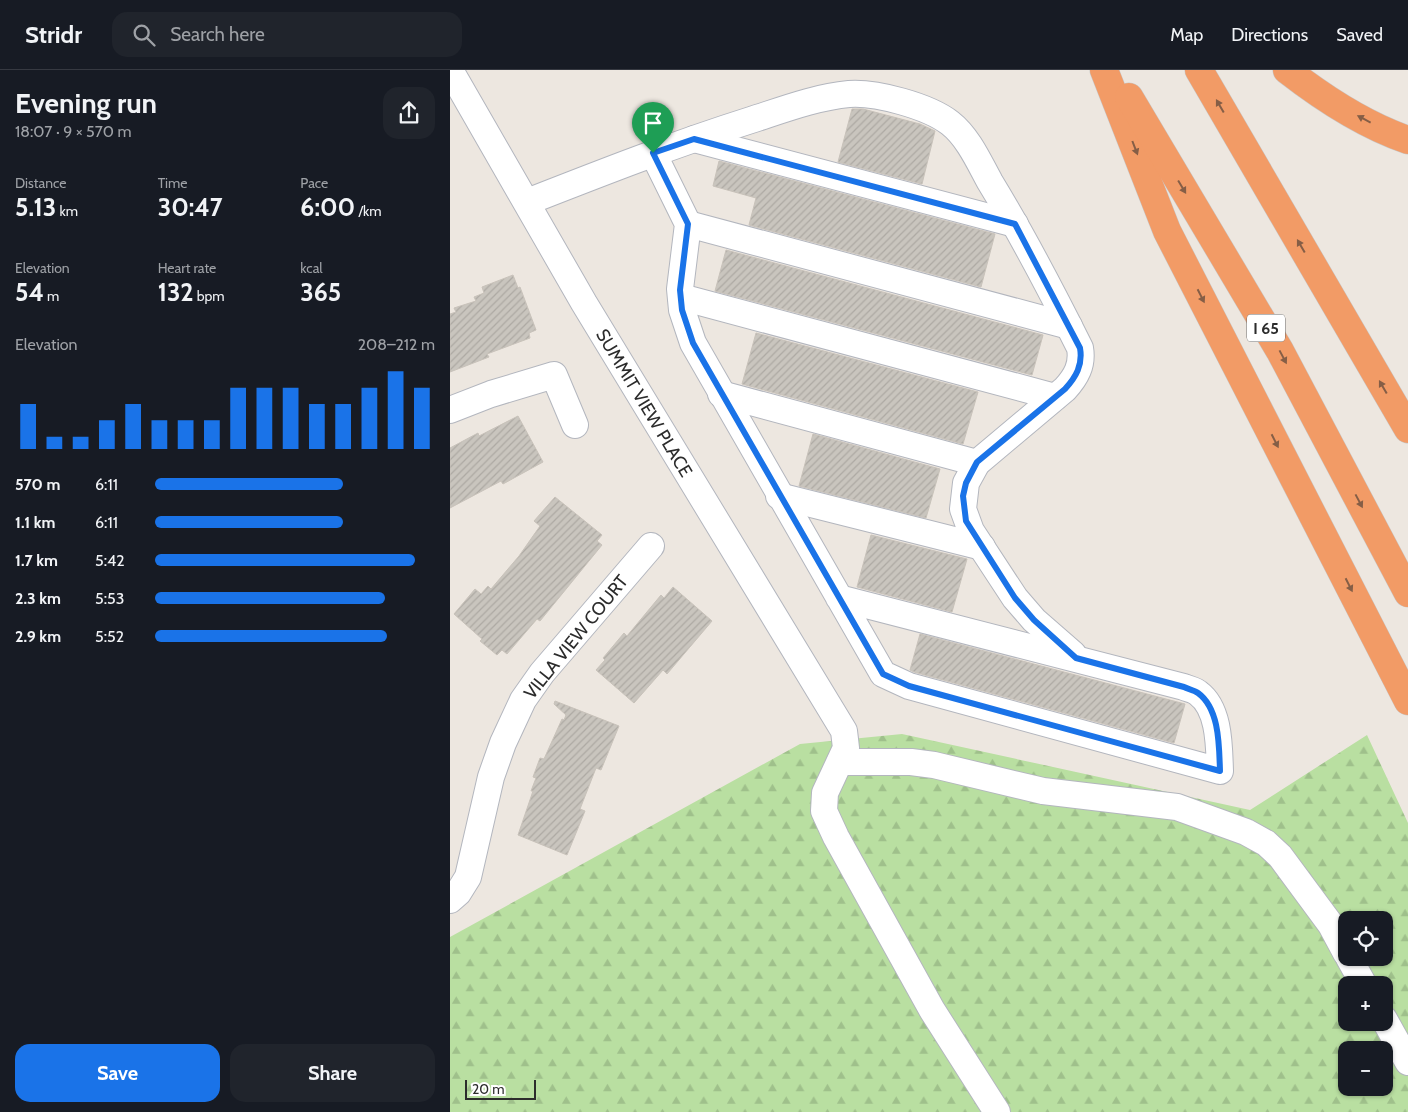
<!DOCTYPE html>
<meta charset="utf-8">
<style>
body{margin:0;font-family:Cabin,sans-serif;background:#20242c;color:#f1f3f6;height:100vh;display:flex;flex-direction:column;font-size:19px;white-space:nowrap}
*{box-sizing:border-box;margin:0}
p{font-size:16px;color:#9ea1a6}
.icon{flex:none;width:28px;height:28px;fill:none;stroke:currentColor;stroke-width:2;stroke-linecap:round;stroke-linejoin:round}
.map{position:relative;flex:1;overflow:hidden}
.side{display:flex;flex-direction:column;background:#171b24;width:450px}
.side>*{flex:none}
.controls{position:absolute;left:888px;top:841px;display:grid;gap:10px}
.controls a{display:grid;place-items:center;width:55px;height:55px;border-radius:10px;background:#171b24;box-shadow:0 1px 4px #0004;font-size:25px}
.scale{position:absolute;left:15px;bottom:12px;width:71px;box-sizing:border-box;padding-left:5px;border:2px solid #2c2c2c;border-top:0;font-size:14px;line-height:18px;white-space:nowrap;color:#2c2c2c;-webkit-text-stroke:4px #fff;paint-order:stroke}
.pin{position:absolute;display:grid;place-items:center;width:42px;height:42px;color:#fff;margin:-51px -21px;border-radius:50% 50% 50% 0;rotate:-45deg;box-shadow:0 0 5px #0007}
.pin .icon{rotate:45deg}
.round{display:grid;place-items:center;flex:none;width:52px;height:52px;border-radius:15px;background:#20242c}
.overview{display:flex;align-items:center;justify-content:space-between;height:85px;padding:0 15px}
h1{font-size:28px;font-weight:700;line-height:38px}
.metrics{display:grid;grid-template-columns:repeat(3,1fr);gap:8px;height:85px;padding:5px 15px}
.metrics div{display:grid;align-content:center}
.metrics b{font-size:25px;font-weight:700}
.metrics small{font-size:14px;font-weight:400}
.metrics p{font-size:14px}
.chart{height:140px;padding:10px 15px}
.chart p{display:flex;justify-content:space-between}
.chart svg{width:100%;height:90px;margin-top:5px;stroke:#1a73e8;stroke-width:6}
.cta{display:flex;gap:10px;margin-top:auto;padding:10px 15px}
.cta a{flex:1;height:58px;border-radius:15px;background:#1a73e8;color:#fff;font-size:20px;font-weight:700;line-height:58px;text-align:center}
.cta a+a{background:#20242c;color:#f1f3f6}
ul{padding:0 15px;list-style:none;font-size:16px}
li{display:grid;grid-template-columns:80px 60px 1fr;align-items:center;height:38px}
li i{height:12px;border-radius:6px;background:#1a73e8}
header{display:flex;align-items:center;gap:30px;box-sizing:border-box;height:70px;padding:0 25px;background:#171b24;border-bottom:1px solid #363941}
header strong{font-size:24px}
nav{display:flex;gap:28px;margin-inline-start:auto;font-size:18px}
.search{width:350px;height:45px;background:#20242c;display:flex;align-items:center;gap:12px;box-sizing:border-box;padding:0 18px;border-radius:15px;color:#9ea1a6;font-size:19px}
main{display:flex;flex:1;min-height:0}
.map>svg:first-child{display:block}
.forest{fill:url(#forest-firs);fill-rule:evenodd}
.building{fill:url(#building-hatch);stroke:#c8c2ba}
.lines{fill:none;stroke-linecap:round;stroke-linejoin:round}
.minor-casing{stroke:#b3b6be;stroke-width:28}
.highway-casing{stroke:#c8c8c8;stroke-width:29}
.minor{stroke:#fff;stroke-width:26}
.highway{stroke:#f29b66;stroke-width:28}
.oneway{fill:#855e46}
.route-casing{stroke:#fff;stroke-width:10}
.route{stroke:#1a73e8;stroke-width:6}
.labels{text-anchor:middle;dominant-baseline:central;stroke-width:4.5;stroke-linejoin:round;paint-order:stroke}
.shield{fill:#fff;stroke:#6b6b6b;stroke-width:1}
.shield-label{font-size:16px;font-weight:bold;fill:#2c2c2c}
.street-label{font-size:18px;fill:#2c2c2c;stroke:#fff}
</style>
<header>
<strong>Stridr</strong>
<div class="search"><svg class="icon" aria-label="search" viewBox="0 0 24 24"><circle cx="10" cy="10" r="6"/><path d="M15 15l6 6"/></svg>Search here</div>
<nav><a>Map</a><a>Directions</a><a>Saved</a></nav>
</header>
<main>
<section class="side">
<div class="overview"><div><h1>Evening run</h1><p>18:07 · 9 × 570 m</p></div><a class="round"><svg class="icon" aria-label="share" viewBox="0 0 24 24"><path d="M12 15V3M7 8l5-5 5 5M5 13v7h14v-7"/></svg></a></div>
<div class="metrics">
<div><p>Distance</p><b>5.13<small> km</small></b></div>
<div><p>Time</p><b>30:47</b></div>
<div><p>Pace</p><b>6:00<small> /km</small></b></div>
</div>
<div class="metrics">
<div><p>Elevation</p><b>54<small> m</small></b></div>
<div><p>Heart rate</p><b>132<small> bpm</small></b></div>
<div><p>kcal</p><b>365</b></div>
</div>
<div class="chart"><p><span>Elevation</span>208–212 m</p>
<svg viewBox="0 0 160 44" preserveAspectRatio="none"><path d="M5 44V22M15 44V38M25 44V38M35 44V30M45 44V22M55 44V30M65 44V30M75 44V30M85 44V14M95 44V14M105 44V14M115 44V22M125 44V22M135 44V14M145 44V6M155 44V14"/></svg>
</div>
<ul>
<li><b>570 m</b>6:11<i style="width:67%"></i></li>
<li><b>1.1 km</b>6:11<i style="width:67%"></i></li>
<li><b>1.7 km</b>5:42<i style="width:93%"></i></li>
<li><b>2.3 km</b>5:53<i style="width:82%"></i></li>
<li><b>2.9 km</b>5:52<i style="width:83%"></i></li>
</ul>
<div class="cta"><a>Save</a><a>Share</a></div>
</section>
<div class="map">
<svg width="958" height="1042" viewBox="0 0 958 1042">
<defs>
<pattern id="forest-firs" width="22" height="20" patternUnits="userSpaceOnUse" patternTransform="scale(1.25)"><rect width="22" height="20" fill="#b9dfa1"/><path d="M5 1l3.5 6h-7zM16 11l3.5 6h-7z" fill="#9fc08b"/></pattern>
<pattern id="building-hatch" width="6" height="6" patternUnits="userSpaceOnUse" patternTransform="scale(1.25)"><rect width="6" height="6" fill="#c9c5be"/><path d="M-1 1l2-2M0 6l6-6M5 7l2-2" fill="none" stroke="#ada9a3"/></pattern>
</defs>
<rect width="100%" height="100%" fill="#ede7e0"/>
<!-- forest -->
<path class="forest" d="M 452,664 L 800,740 L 917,665 L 958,753 L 958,1042 L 0,1042 L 0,867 L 350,674 ZM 896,850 L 934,850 L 934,888 L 896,888 ZM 896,915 L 934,915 L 934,952 L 896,952 ZM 896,980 L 934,980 L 934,1018 L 896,1018 Z"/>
<!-- building -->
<g class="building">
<path d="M 402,39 L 413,39 L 470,54 L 485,61 L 472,114 L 388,92 Z"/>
<path d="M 269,91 L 545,164 L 531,217 L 299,155 L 306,128 L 263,116 Z"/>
<path d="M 276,180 L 593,265 L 582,305 L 265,221 Z"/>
<path d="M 63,205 L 68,218 L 70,217 L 86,260 L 79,263 L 80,268 L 37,284 L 39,287 L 0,302 L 0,244 L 6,242 L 4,238 L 26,231 L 24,227 L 34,223 L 32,217 Z"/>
<path d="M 306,263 L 528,322 L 513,374 L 292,314 Z"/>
<path d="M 68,346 L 93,392 L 53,414 L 51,411 L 0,438 L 0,378 L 28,363 L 29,366 Z"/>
<path d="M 363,364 L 490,399 L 476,448 L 349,416 Z"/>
<path d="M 105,427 L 152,465 L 147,471 L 152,475 L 90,551 L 87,549 L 57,584 L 52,580 L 47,585 L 30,571 L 32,569 L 4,544 L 25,519 L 31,524 L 38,516 L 41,519 L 69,486 L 90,456 L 84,451 Z"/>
<path d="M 421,465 L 517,489 L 502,542 L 407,517 Z"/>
<path d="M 223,517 L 262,551 L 217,604 L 213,600 L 184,633 L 146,600 L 155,590 L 153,588 L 174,563 L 177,566 L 211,525 L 214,528 Z"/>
<path d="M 470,564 L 735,634 L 724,673 L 464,602 L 460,600 Z"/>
<path d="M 105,631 L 169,656 L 151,700 L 146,698 L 130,739 L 135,741 L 117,785 L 68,765 L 83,721 L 81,721 L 86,708 L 83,707 L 90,688 L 94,689 L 112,649 L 114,650 L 116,645 L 104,634 Z"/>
</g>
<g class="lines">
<!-- minor casing -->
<g class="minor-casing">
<g id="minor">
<path d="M 0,0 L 134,233 L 394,661 L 396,678 L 375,723 L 374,741 L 386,767 L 482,940 L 547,1042"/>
<path d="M 244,69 L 565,154"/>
<path d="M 203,83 L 238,154 L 230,219 L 232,240 L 243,273 L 433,604 L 459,616 L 770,701 C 769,677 770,639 748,623 C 745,620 738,619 734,617 L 389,528"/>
<path d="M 77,132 C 151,103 225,74 301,50 C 332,40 366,27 399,24 C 426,22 478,36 500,53 C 518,67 529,92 540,112 C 573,166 602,222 630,278 C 633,295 626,307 615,319 L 527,393 L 516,413 L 513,439 L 521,461 L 565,528 L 584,550 L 623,584"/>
<path d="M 238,154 L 619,256"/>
<path d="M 231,227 L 605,327"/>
<path d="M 271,324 L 527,393"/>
<path d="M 0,340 L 41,324 L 104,305 L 125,355"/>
<path d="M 329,426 L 532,477"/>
<path d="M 390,692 L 461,692 L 484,695 L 593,721 L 727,737 L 796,762 L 816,773 L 830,786 L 881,855 L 896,883"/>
<path d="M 0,830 L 8,823 L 18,807 L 41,707 L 53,673 L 73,630 L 92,603 L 201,476"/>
<path d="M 899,888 L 914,915"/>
<path d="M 934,949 L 958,992"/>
</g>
</g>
<!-- highway casing -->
<g class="highway-casing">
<g id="highway">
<path d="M 654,0 L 717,161 L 958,631"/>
<path d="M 749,0 L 958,359"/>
<path d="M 837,0 C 873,28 914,55 958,70"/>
<path d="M 679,27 L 830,281 L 958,523"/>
</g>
</g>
<!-- minor -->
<use href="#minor" class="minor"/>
<!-- highway -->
<use href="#highway" class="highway"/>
</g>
<!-- one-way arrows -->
<defs><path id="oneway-solid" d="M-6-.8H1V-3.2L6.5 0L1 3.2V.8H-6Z" transform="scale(1.25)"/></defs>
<g class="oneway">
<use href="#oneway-solid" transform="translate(770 36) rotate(-120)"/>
<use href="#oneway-solid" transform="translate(914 49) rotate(-152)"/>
<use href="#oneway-solid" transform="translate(685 78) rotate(69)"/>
<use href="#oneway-solid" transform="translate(732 117) rotate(59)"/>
<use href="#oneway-solid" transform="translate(851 176) rotate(-120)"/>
<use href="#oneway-solid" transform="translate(751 226) rotate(63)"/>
<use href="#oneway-solid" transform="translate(833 287) rotate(62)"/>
<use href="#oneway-solid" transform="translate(933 317) rotate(-120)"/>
<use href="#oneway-solid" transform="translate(825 371) rotate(63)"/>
<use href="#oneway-solid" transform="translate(909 431) rotate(62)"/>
<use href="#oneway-solid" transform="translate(899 515) rotate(63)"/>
</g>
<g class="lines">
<!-- route casing -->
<g class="route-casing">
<path id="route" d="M 244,69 L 565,154 L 630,278 C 633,295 626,307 615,319 L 527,392 L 516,413 L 513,426 L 516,451 L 565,528 L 584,550 L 626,588 L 734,617 C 738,619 744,620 748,623 C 770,639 769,677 770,701 L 459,616 L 433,604 L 243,273 L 232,240 L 230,220 L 238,154 L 203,83 Z"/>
</g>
<!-- route -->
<use href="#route" class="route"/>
</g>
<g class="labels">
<!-- shield labels -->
<rect class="shield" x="797" y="244.5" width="38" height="27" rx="4"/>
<g class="shield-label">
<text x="816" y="258">I 65</text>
</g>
<!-- street labels -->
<g class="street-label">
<text transform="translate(194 333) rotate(59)">SUMMIT VIEW PLACE</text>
<text transform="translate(126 567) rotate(-51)">VILLA VIEW COURT</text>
</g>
</g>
</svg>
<div class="controls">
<a><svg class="icon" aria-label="locate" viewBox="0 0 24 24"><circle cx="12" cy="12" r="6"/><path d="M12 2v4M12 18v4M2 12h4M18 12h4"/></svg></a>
<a>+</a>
<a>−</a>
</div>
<div class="scale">20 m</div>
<div class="pin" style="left:203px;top:83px;background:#1e9e55"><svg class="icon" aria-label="arrive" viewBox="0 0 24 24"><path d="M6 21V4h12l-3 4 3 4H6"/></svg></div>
</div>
</main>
